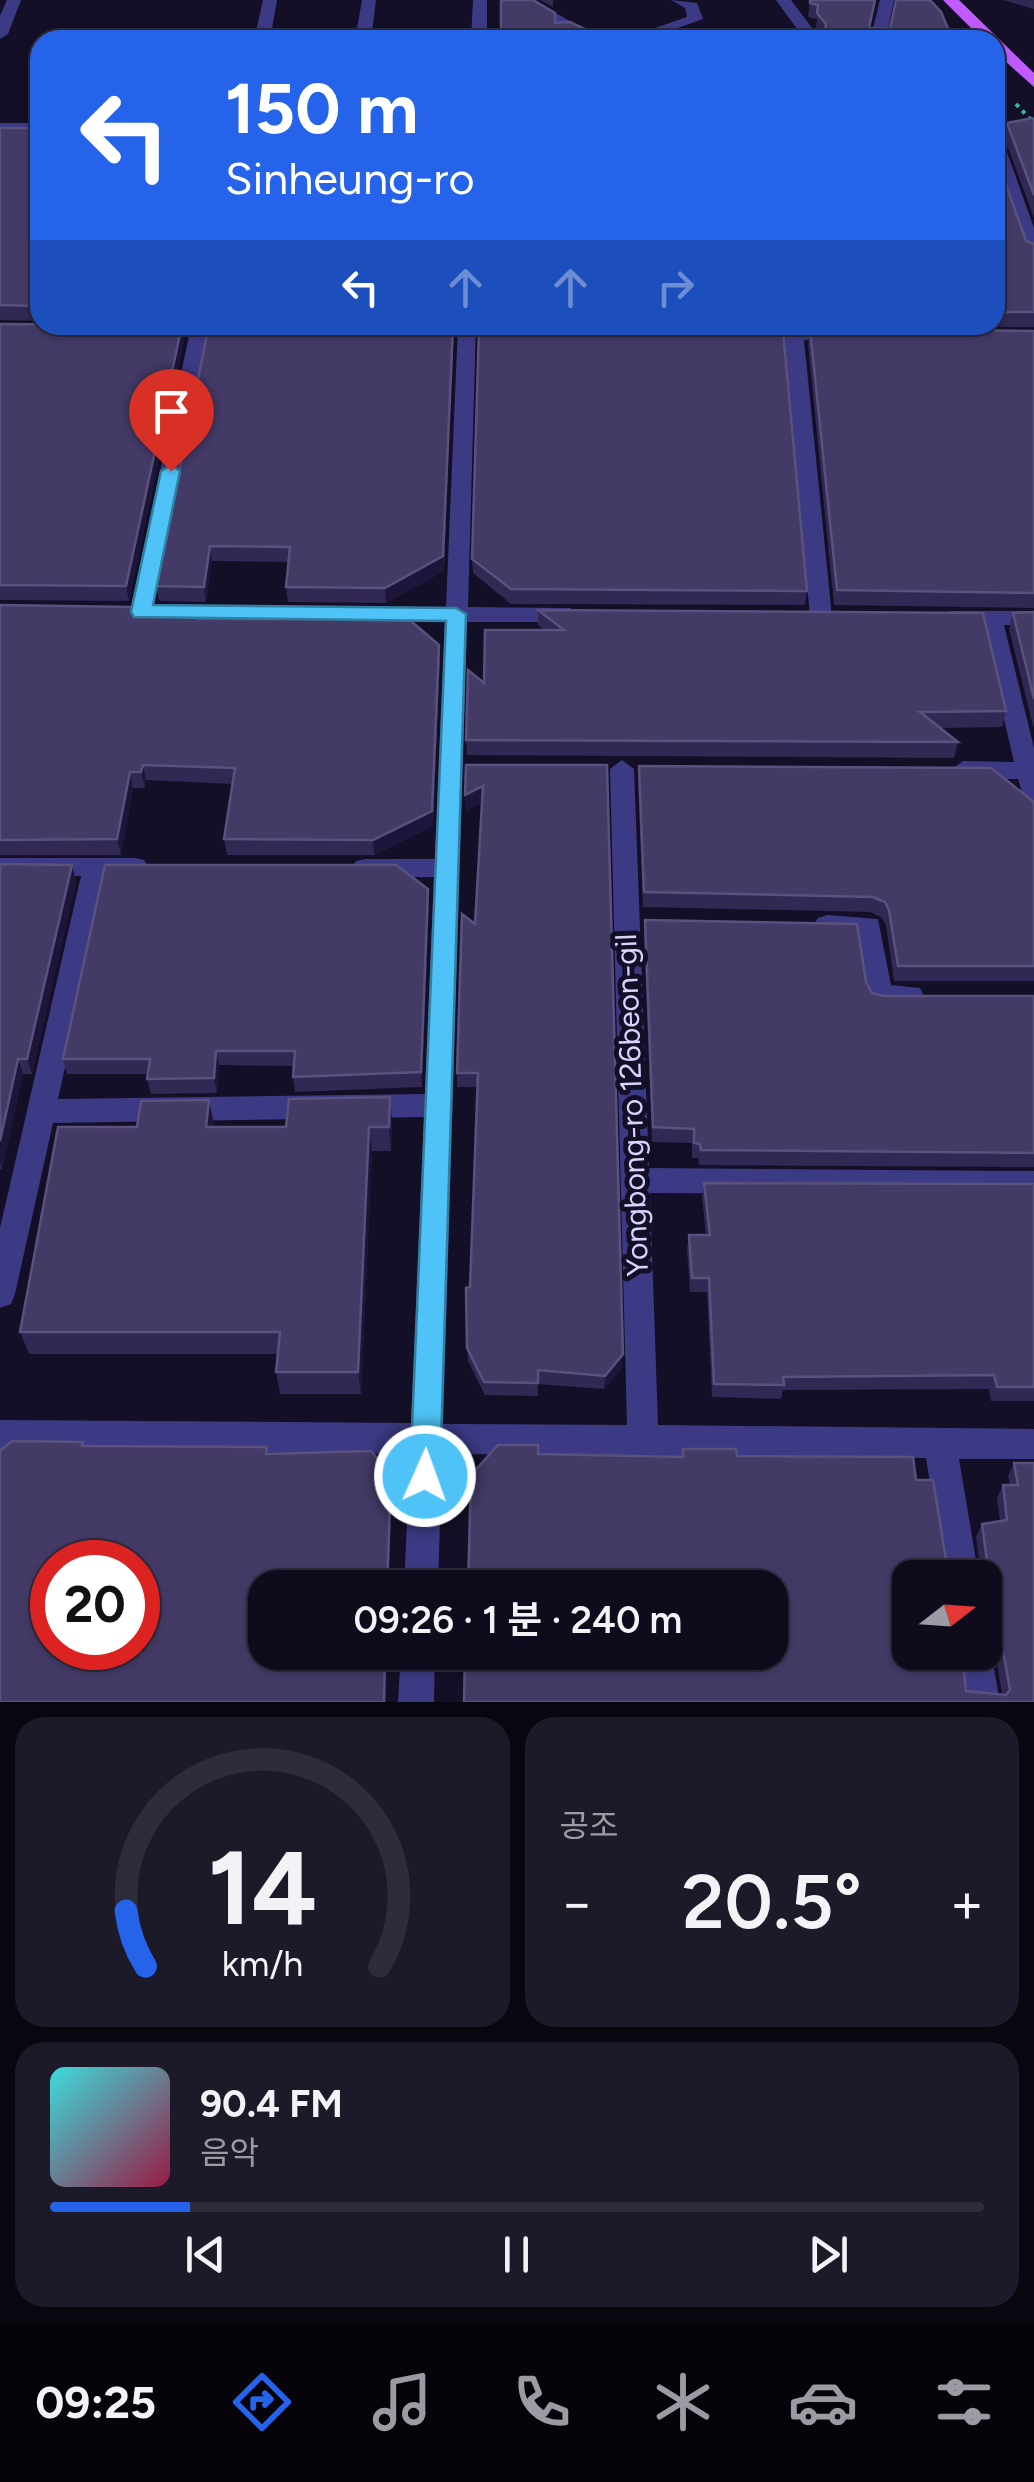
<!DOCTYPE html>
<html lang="ko">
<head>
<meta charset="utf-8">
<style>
	body { margin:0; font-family:Figtree,"Noto Sans KR",sans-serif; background:#1c1929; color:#f1f3f6; height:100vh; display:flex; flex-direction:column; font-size:38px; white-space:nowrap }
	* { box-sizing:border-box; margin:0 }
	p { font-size:32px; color:#9b9ba3 }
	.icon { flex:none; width:55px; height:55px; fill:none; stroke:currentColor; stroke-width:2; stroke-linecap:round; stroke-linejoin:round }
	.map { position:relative; height:1702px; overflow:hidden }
	.details { display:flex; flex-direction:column; gap:15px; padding:15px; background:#08060f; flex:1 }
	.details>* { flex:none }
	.top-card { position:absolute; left:30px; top:30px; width:975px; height:305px; border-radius:30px; box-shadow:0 2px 8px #0004,0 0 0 2px #2e2b3b; background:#2563eb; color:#fff; overflow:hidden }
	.needle { width:65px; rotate:73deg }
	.controls { position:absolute; left:892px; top:1560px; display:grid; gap:20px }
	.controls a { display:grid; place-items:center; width:110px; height:110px; border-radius:20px; background:#0e0b1c; box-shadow:0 2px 8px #0004,0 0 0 2px #2e2b3b; font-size:50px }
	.speed { position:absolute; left:30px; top:1540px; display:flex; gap:20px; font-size:50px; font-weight:700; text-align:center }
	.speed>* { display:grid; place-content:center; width:130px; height:130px; border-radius:50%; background:#0e0b1c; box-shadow:0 2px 8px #0004,0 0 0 2px #2e2b3b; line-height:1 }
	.speed .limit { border:15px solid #d22; background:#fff; color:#111 }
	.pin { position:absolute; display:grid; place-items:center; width:85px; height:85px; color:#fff; margin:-102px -42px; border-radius:50% 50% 50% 0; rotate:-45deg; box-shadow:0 0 10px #0007 }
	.pin .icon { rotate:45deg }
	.me { position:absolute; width:110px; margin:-55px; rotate:2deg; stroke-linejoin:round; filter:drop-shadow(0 0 8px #0008) }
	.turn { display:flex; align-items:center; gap:35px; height:210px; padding:0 30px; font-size:45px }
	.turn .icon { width:130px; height:130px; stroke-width:2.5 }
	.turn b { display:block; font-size:70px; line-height:85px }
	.lanes { display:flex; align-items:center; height:95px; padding:0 30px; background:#0003; justify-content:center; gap:50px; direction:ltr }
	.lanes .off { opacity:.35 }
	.big { font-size:75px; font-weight:600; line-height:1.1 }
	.details .tile { flex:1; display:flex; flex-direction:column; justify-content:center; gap:15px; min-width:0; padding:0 35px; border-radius:30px; background:#1c1929 }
	.details .dial { align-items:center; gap:0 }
	.dial svg { height:260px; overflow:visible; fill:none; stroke:#2e2b3b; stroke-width:7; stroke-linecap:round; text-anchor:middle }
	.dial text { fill:#f1f3f6; stroke:none }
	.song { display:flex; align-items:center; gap:30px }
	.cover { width:120px; height:120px; border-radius:15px; background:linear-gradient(135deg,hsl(180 70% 55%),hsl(340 70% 35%)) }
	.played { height:10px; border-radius:5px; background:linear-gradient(90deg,#2563eb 15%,#2e2b3b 15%) }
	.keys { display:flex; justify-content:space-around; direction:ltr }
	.heat { display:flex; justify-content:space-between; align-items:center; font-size:55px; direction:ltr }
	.details .tiles { flex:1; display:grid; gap:15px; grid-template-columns:1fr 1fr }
	.tile:last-child { grid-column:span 2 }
	.trip { position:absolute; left:248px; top:1570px; width:540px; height:100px; border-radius:30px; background:#0e0b1c; box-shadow:0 2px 8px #0004,0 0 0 2px #2e2b3b; font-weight:600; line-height:100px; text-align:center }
	.menu { display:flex; height:160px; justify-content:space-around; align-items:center; background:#06040b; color:#9b9ba3 }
	.menu .icon { width:70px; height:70px }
	.menu .current { color:#2563eb }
	.menu b { font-size:45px; color:#f1f3f6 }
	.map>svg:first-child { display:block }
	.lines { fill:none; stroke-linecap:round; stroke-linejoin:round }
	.path { stroke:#2fb8b0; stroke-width:4; stroke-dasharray:4 5; stroke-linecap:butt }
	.minor { fill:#3d3a85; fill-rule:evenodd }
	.major { fill:#c25bff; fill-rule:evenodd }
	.wall { fill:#312854; fill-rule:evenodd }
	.shaded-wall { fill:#1d163a }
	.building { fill:#433a66; stroke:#5a527e; stroke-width:2.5; fill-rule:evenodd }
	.route { fill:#4fc3f7; stroke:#337fa1; stroke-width:2.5 }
	.labels { text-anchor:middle; stroke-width:10; stroke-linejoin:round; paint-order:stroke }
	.street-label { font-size:30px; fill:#d9d4ff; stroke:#130f26 }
</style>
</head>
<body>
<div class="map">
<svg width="1034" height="1702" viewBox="0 0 1034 1702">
	<rect width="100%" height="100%" fill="#130f26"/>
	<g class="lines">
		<!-- path -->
		<polyline class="path" points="1016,104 1034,123"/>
		<!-- minor -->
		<g class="minor">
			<polygon points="7,0 21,0 8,34 0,39 0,16"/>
			<polygon points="263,0 277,0 270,40 254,40"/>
			<polygon points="362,0 376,0 371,40 355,40"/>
			<polygon points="473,0 487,0 487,40 471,40"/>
			<polygon points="515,0 533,0 603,40 584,40"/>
			<polygon points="671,0 697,3 703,19 644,40 620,40 687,17 685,8"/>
			<polygon points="776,0 791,0 821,40 805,40"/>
			<polygon points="880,0 894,0 886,40 870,40"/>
			<rect x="0" y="123" width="40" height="10"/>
			<polygon points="995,136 1003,141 1034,228 1034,258 1025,253 995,165"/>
			<polygon points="147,325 240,325 249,331 240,337 208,336 152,612 141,619 130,612 189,336 143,334 141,330"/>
			<polygon points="458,325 476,325 468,607 570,608 581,615 570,622 467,622 443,1424 627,1425 610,769 622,760 634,769 649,1168 1034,1171 1034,1195 650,1193 658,1425 1034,1429 1034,1459 959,1459 979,1578 945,1578 926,1458 442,1454 438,1588 404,1588 410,1454 0,1450 0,1420 411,1423 424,1117 53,1123 15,1294 11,1304 0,1308 0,1228 81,876 0,876 0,858 135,858 144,860 148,867 144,874 107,876 58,1099 425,1094 434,877 365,877 356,875 352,868 356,861 365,859 435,859 445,622 370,621 359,614 370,607 446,607"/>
			<polygon points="750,328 840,329 849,335 840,341 804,340 832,617 821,624 810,617 785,340 743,338 743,330"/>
			<polygon points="170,605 315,606 326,613 315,620 162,617 159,612"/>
			<polygon points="950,611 1034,611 1034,625 1004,625 1034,748 1034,806 1025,803 1018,779 963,779 951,770 963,761 1014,762 982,625 942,623 939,618"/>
			<polygon points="827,915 878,919 891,985 920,988 924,996 920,1004 911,1007 870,1004 857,936 818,932 814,925 818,918"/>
			<polygon points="985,1639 991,1652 1000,1702 964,1702 957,1652 985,1652"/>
			<polygon points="401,1652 435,1652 434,1702 398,1702"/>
		</g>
		<!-- major -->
		<polygon class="major" points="943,0 959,0 1034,73 1034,87 995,52 995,40 983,40"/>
	</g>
	<!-- wall -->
	<g class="wall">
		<polygon points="540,0 553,0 553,7"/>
		<polygon points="810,0 870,28 953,40 819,40 820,32 816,27 817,19 808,17"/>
		<polygon points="1003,0 1034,0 1034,9"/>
		<polygon points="1034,120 1034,218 1004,137 1007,123"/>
		<polygon points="0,128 40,128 40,321 0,320"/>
		<polygon points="995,154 1026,241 1034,244 1034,327 688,325 995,325"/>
		<polygon points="0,324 184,340 129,601 0,600"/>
		<polygon points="453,327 444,571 386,603 288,602 286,587 289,562 212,561 206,602 159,601 156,586"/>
		<polygon points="810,329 1034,331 1034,608 834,605 808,344"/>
		<polygon points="472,559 807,591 805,605 511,604 473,573"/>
		<polygon points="0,605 200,608 202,619 440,660 433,826 374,855 227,855 224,839 233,784 146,780 145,788 133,788 121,855 0,855"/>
		<polygon points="538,610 1006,711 1002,727 939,728 958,742 954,758 467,755 466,740 484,683 544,630 538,625"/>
		<polygon points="1034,612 1034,726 1033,726 1009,629 1013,613"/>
		<polygon points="607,765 623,1354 622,1368 604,1389 538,1384 538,1396 485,1395 468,1361 466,1288 470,1287 477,1087 457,1087 457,1073 475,924 482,802 466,810 465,795"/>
		<polygon points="639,766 1034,802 1034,981 894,981 886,925 881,917 870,912 643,907 638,782"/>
		<polygon points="0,864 76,881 32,1074 23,1074 2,1169 0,1169"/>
		<polygon points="429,904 422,1087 295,1092 293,1077 294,1066 219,1065 217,1093 151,1094 147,1079 148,1074 67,1074 63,1059"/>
		<polygon points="645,920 866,982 872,993 883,996 1034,996 1034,1167 699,1165 698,1158 692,1158 692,1143 652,1142 644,935"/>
		<polygon points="209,1100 214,1127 286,1127 392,1121 391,1151 372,1151 361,1394 280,1394 276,1372 278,1354 29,1354 20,1332 137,1127"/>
		<polygon points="704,1183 1034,1184 1034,1401 991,1401 989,1389 783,1390 781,1399 712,1397 707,1292 690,1292 687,1249 689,1235 706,1235 702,1197"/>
		<path d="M683,1449L916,1480L947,1566L950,1569L980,1568L976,1537L982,1524L1000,1521L997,1498L1003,1485H1010L1008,1476L1014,1463H1034V1702H464L682,1457ZM910,1578H985V1641L988,1637L995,1651L1002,1694L966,1691Z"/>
	</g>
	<!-- shaded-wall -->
	<g class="shaded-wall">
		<polygon points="182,325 184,340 129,601 126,586"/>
		<polygon points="453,327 444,571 386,603 385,588"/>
		<polygon points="210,546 212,561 206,602 204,587"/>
		<polygon points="439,645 433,826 374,855 373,840"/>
		<polygon points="143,765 146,780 145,788 141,772"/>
		<polygon points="130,772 133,788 121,855 117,839"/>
		<polygon points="483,786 483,802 466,810 465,795"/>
		<polygon points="72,865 76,881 32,1074 27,1059"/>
		<polygon points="428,889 429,904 422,1087 421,1072"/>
		<polygon points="216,1051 219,1065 217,1093 214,1078"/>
		<polygon points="18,1059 23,1074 2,1169 0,1163 0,1141"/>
		<polygon points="390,1097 392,1121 391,1151 389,1127"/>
		<polygon points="209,1100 214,1124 211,1151 206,1127"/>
		<polygon points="369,1127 372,1151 361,1394 358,1372"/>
		<polygon points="623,1354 622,1368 604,1389 605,1376"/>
		<polygon points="391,1475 392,1488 389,1588 387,1588"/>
		<polygon points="994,1626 988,1637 987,1638 987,1627"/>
		<polygon points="385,1652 387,1652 386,1702 384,1702"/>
	</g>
	<!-- building -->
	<g class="building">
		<polygon points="501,0 533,0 555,13 555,23 570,22 604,38 604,40 501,40"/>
		<polygon points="810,0 875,0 869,28 890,29 896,0 930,0 941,12 953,40 823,40 820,30 825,29 826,24 817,13 818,5 810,3"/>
		<polygon points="1032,118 1034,120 1034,195 1007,123"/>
		<polygon points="0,128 40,128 40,306 0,305"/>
		<polygon points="995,154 1026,241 1034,244 1034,312 995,312"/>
		<polygon points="0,324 182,325 126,586 0,585"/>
		<polygon points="209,325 453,327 443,556 385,588 286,587 290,547 210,546 204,587 156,586"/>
		<polygon points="479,328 783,330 807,591 511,589 472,559"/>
		<polygon points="810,329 1034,331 1034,593 837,590"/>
		<polygon points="0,605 200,608 198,619 283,619 284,608 397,609 439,645 432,811 373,840 224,839 235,768 143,765 141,772 130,772 117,839 0,840"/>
		<polygon points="538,610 983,613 1006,711 920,712 958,742 466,740 468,670 484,683 485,630 564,630"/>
		<polygon points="1034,612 1034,699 1013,613"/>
		<polygon points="466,765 607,765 623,1354 605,1376 538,1370 538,1383 484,1382 467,1348 466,1288 470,1287 478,1073 457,1073 462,914 475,924 483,786 465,795"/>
		<polygon points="639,766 991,768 1034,802 1034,966 898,966 889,910 885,902 873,897 644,892"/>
		<polygon points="0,864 72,865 27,1059 18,1059 0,1141"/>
		<polygon points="105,865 396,865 428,889 421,1072 293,1077 295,1051 216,1051 214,1078 147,1079 150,1059 63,1059"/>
		<polygon points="645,920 857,924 866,982 872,993 883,996 1034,996 1034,1153 701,1150 700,1144 694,1143 694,1129 653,1127"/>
		<polygon points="390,1097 389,1127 369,1127 358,1372 276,1372 280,1332 20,1332 58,1127 137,1127 141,1101 209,1100 206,1127 286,1127 289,1099"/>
		<polygon points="704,1183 1034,1184 1034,1387 997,1387 994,1375 783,1377 784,1385 714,1384 709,1278 692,1278 689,1235 710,1235"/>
		<path d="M12,1441L83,1442L82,1446L267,1447L266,1454L371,1451L391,1475L387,1588H265V1652H385L384,1702H0V1451ZM52,1562H138V1648H52Z"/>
		<path d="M498,1445H538V1454L683,1457V1449H736L737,1456L913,1457L916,1480H933L947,1566L950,1569L988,1568L982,1524L1007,1520L1003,1485H1018L1014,1463H1034V1702H464L465,1652H770V1588H468L471,1475ZM910,1578H985V1637H987V1627L994,1626L1001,1640L1010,1690L1006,1695L966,1691L962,1652H910Z"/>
	</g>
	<!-- route -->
	<polygon class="route" points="171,465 180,471 153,605 456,608 466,614 440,1476 435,1486 425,1490 415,1486 410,1476 446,621 134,617 131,612 161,471"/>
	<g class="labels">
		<!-- street labels -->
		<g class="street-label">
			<text transform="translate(632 1105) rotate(-92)" y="10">Yongbong-ro 126beon-gil</text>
		</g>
	</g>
</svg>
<div class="controls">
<a><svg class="needle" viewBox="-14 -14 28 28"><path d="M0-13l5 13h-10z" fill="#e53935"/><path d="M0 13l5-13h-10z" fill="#9b9ba3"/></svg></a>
</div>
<div class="speed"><div class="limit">20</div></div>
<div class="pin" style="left:171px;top:471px;background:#d93025"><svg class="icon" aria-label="arrive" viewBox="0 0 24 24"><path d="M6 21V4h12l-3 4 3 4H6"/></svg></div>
<svg class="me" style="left:425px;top:1476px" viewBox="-20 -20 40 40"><circle r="17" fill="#4fc3f7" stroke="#fff" stroke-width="3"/><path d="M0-11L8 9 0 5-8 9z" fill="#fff"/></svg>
<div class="trip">09:26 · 1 분 · 240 m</div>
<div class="top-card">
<div class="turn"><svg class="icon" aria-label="left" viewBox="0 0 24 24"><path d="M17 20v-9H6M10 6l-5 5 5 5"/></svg><div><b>150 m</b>Sinheung-ro</div></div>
<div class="lanes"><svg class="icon" aria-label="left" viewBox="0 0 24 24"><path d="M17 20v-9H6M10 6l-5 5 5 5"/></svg><svg class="icon off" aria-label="ahead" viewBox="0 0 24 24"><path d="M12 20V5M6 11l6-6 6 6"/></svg><svg class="icon off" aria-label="ahead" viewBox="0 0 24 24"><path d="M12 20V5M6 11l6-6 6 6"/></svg><svg class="icon off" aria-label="right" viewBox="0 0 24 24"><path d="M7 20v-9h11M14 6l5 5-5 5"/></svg></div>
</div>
</div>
<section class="details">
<div class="tiles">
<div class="tile dial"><svg viewBox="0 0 100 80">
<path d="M14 69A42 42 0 1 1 86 69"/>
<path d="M14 69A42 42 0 0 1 8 52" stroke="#2563eb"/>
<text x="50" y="56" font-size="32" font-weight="700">14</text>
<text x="50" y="72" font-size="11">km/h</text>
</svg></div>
<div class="tile"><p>공조</p>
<div class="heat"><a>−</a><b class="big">20.5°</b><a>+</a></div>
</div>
<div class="tile">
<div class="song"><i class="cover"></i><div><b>90.4 FM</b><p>음악</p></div></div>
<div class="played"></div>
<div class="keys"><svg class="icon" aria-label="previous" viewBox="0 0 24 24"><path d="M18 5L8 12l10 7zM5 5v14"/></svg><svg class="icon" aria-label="pause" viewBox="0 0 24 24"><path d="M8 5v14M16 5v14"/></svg><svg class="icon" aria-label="next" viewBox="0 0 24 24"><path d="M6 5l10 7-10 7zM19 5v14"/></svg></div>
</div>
</div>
</section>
<nav class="menu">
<b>09:25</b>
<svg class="icon current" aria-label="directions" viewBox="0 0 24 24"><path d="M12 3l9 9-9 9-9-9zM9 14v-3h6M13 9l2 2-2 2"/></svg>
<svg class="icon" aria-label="music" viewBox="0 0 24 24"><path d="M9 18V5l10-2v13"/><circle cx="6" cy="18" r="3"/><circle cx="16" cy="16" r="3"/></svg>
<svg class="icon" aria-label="phone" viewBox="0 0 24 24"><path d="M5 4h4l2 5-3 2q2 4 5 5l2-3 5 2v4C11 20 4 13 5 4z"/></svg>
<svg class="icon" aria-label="climate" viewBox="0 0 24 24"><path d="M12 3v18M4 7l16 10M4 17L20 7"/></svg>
<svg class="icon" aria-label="car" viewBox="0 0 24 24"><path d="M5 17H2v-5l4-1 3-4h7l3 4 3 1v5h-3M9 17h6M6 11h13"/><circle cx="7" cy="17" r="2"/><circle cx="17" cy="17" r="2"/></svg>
<svg class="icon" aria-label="filters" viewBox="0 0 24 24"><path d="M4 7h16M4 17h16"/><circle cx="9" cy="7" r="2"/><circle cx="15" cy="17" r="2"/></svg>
</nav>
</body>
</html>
